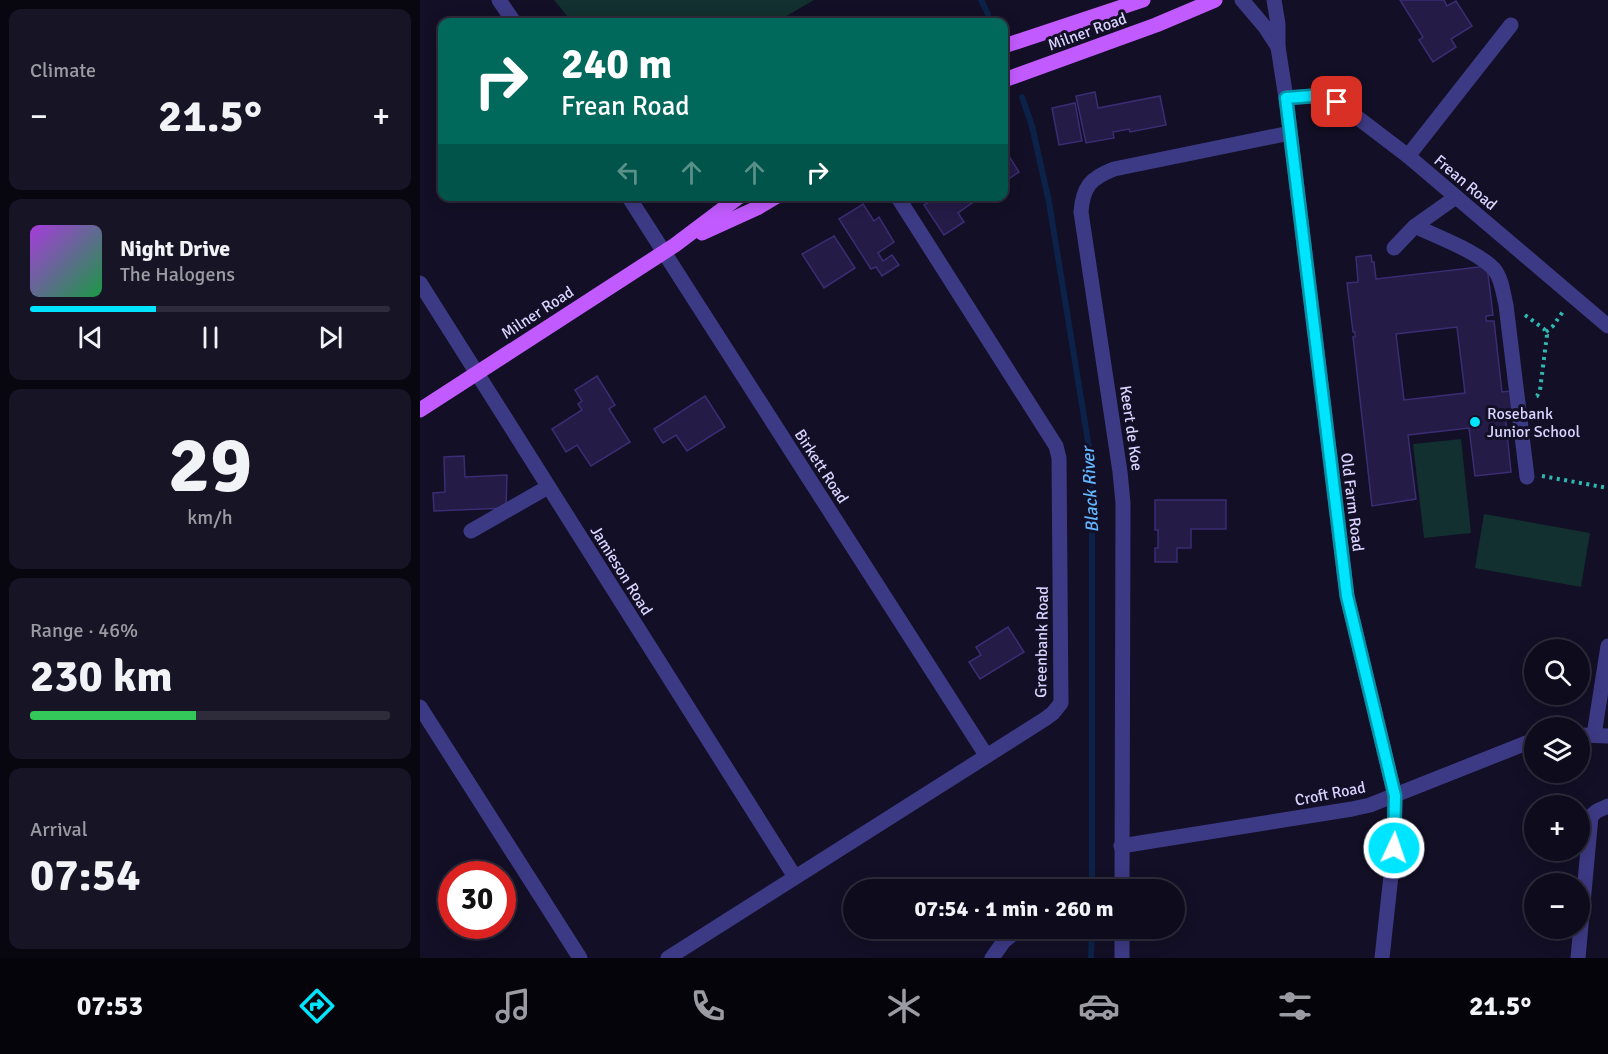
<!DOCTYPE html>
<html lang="en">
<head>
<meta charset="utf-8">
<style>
	body { margin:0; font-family:Signika,sans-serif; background:#171425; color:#f1f3f6; height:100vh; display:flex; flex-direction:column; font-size:22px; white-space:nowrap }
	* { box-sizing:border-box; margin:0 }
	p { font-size:20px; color:#9b9ba3 }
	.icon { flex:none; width:33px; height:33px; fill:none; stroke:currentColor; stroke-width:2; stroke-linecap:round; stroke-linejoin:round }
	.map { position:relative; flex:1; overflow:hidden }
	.details { display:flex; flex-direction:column; gap:9px; padding:9px; background:#08060f; width:420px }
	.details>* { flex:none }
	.guide { position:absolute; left:18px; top:18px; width:570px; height:183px; border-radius:12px; box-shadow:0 3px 15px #0003,0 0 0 2px #2e2b3b; background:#00695c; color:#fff; overflow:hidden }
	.fabs { position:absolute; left:1104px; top:639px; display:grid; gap:12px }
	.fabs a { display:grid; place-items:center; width:66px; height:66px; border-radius:50%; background:#0e0b1c; box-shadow:0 3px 15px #0003,0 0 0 2px #2e2b3b; font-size:30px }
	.speed { position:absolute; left:18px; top:861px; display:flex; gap:12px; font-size:30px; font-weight:700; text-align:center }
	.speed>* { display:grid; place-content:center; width:78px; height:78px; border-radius:50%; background:#0e0b1c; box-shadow:0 3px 15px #0003,0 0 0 2px #2e2b3b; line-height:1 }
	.speed .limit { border:9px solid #d22; background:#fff; color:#111 }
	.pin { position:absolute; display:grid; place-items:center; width:51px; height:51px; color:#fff; margin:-26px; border-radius:12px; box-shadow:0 3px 9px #0006 }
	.me { position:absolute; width:66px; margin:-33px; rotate:3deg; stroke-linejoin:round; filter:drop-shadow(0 0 4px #0008) }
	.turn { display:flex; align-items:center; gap:21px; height:126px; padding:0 24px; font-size:27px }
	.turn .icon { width:78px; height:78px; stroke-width:2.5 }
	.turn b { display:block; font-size:42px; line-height:51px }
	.lanes { display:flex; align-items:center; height:57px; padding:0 24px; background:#0003; justify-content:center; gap:30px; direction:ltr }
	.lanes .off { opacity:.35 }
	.big { font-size:45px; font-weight:700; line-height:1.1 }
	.details .tile { flex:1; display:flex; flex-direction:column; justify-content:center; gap:9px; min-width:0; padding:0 21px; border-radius:12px; background:#171425 }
	.details .dial { align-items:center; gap:0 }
	.dial b { font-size:78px; line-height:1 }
	.song { display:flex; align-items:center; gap:18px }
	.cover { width:72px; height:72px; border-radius:9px; background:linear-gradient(135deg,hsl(280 70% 55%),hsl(140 70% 35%)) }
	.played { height:6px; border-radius:3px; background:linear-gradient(90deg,#00e5ff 35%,#2e2b3b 35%) }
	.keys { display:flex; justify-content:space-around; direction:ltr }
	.heat { display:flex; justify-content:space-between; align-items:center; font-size:33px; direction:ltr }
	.charge { height:9px; border-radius:4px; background:linear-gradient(90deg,#34c759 46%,#2e2b3b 0) }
	.trip { position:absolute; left:423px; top:879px; width:342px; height:60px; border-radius:30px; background:#0e0b1c; box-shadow:0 3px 15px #0003,0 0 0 2px #2e2b3b; font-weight:700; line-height:60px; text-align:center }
	.tabs { display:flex; height:96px; justify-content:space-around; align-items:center; background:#06040b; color:#9b9ba3 }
	.tabs .icon { width:42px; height:42px }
	.tabs .selected { color:#00e5ff }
	.tabs b { font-size:27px; color:#f1f3f6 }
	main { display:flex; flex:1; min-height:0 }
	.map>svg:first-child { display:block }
	.green { fill:#12302f }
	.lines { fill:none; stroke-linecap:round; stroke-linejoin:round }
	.stream { stroke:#0c2248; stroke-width:6 }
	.building { fill:#241b47; stroke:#3b2d73; stroke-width:1.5; fill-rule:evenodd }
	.path { stroke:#2fb8b0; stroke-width:4; stroke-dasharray:3 4.5; stroke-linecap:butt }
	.minor { stroke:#3d3a85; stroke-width:15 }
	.major { stroke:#c25bff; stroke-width:15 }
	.route-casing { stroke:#0095a6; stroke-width:15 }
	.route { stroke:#00e5ff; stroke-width:10 }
	.poi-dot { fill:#00e5ff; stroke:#130f26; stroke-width:2 }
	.labels { text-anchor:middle; stroke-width:6; stroke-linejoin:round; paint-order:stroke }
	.street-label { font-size:16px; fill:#d9d4ff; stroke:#130f26 }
	.poi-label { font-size:16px; fill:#d9d4ff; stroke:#130f26; text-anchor:start }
	.water-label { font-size:18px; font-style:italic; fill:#62b6ff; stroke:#130f26 }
</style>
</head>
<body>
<main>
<section class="details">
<div class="tile"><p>Climate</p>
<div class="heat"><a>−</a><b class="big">21.5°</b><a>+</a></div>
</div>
<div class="tile">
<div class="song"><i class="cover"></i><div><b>Night Drive</b><p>The Halogens</p></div></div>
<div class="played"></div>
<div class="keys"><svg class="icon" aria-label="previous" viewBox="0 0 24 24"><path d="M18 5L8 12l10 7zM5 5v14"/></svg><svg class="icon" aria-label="pause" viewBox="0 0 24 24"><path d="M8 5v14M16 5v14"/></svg><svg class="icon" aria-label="next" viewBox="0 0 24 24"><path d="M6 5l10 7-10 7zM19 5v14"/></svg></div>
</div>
<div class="tile dial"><b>29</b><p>km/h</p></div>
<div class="tile"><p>Range · 46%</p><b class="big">230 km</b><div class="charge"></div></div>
<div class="tile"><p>Arrival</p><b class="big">07:54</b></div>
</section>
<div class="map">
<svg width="1188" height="958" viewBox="0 0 1188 958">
	<rect width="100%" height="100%" fill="#130f26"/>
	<!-- green -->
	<g class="green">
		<polygon points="134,0 394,0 356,22 152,22"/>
		<polygon points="1041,439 1051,533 1004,538 993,444"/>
		<polygon points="1064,514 1170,533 1161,587 1055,568"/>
	</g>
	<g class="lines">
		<!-- stream -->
		<g class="stream">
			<polyline points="561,0 568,14"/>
			<polyline points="602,97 612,126 629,202 672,466 672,890"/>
			<polyline points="671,958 672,928"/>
		</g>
	</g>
	<!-- building -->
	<g class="building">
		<polygon points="980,0 1024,0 1027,6 1036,1 1052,26 1031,39 1036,47 1013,62 999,40 1003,37"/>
		<polygon points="675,92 678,108 740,96 746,125 710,132 709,129 693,132 694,138 666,143 656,96"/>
		<polygon points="655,103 662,141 639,145 632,108"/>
		<polygon points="587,153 599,172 584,182 584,156"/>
		<polygon points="518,196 562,196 538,213 544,222 524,235 504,205"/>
		<polygon points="443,204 454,221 459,217 474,242 458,253 463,261 472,255 479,265 462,276 456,267 451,269 419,219"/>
		<polygon points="414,236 435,268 404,288 382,254"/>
		<path d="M951,255L952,262H954L956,279L1067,266L1073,315L1066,316V321H1074L1082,392L1091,391L1093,412L1085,413L1091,472L1055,476L1049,428L988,435L996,499L952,506L933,337H935V332H933L927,283L938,282L936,257ZM1037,327L1045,393L984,400L976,334Z"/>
		<polygon points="177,376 195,405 189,409 210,442 171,466 157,445 146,452 132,429 162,410 158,404 162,401 155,390"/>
		<polygon points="285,396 305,427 267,451 256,435 243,443 234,429"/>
		<polygon points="44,456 45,477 87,475 86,508 14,511 13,493 25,492 24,457"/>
		<polygon points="735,500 806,500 806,529 771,529 771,548 757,548 757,562 735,562 735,548 738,548 738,530 735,530"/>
		<polygon points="588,627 604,652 560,679 549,662 561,655 556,647"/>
	</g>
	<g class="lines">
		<!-- path -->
		<g class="path">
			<polyline points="1105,315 1124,329 1127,335 1120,390 1117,396 1113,397"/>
			<polyline points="1126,332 1133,326 1144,310"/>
			<polyline points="1122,476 1188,488"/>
		</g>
		<!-- minor -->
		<g class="minor">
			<polyline points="79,0 94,22"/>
			<polyline points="822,0 845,27 858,47"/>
			<polyline points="854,0 858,24 858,47 866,98 927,596 975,796 974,848 962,958"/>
			<polyline points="866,98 892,96 917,102 988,156 1188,326"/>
			<polyline points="988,156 1091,25"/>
			<polyline points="208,196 566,755"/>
			<path d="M995,226C1017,237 1057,251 1074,269C1082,279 1083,293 1086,305L1107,477"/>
			<polyline points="974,248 995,226 1036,197"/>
			<polyline points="0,283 375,877"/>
			<polyline points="51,531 128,487"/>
			<polyline points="0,707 160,958"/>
			<polyline points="1160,735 1188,736"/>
			<polyline points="1174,735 1188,646"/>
			<polyline points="701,846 932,809 950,805 1114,740"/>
			<path d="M702,890L703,503L700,472L661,212C663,186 671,178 694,169L870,133"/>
			<polyline points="702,928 702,958"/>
			<polyline points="248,958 625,719 633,713 641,703 639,458 636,446 477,196"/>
			<polyline points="572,958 584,941 598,930"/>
			<polyline points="1158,958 1171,816 1177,811 1188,806"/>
		</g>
		<!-- major -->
		<g class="major">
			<polyline points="584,46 723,0"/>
			<polyline points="584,80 736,25 795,0"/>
			<polyline points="282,233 337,208 357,196"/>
			<polyline points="0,410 255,245 320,196"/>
		</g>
	</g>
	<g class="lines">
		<defs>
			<polyline id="route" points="917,102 892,96 866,98 927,596 975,796 974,848"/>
		</defs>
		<!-- route casing -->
		<use href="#route" class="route-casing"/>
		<!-- route -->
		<use href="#route" class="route"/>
	</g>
	<!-- markers -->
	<circle class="poi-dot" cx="1055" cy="422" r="6"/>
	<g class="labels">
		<!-- street labels -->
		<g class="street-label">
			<text transform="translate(667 31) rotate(-20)" y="6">Milner Road</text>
			<text transform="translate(1046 182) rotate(40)" y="6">Frean Road</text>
			<text transform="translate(117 312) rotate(-33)" y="6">Milner Road</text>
			<text transform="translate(712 428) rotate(82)" y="6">Keert de Koe</text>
			<text transform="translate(402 466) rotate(57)" y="6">Birkett Road</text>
			<text transform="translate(933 502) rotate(83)" y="6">Old Farm Road</text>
			<text transform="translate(202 570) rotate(58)" y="6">Jamieson Road</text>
			<text transform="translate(621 642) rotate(-89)" y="6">Greenbank Road</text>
			<text transform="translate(910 793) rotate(-11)" y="6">Croft Road</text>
		</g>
		<!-- poi labels -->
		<g class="poi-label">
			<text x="1067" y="419">Rosebank<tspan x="1067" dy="18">Junior School</tspan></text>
		</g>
		<!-- water labels -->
		<g class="water-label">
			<text transform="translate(670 490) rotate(-93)" y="6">Black River</text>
		</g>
	</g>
</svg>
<div class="fabs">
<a><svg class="icon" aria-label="search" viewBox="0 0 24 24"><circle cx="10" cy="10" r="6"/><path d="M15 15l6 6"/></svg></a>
<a><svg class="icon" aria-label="layers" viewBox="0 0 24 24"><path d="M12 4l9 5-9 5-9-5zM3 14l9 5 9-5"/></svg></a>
<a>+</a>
<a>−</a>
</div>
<div class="speed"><div class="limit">30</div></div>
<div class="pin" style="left:917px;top:102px;background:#d93025"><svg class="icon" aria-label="arrive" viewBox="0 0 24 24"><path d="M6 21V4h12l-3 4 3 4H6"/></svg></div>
<svg class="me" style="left:974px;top:848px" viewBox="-20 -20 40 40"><circle r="17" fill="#00e5ff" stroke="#fff" stroke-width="3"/><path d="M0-11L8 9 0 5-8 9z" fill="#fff"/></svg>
<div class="trip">07:54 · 1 min · 260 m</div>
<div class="guide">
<div class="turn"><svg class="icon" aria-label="right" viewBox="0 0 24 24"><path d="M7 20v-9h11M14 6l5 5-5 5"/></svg><div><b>240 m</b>Frean Road</div></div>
<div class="lanes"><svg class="icon off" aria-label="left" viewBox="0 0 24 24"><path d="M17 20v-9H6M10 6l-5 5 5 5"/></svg><svg class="icon off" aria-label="ahead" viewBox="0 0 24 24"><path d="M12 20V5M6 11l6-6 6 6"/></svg><svg class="icon off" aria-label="ahead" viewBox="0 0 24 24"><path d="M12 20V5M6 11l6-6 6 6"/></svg><svg class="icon" aria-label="right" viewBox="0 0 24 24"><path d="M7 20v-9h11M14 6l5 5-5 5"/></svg></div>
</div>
</div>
</main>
<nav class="tabs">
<b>07:53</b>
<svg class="icon selected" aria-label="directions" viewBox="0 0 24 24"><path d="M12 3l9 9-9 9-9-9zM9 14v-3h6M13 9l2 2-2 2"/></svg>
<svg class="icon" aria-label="music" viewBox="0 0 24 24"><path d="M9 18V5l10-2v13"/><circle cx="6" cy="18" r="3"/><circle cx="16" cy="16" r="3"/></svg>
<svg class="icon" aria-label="phone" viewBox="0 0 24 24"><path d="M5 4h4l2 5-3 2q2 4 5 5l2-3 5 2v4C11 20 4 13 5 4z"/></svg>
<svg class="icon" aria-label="climate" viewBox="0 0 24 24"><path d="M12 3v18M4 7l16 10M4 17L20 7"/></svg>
<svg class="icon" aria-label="car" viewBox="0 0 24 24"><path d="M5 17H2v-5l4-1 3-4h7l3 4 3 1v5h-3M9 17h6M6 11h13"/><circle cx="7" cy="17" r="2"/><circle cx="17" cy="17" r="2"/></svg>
<svg class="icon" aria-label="filters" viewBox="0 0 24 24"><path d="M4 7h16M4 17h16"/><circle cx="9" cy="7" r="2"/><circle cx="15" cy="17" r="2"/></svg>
<b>21.5°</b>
</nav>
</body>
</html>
